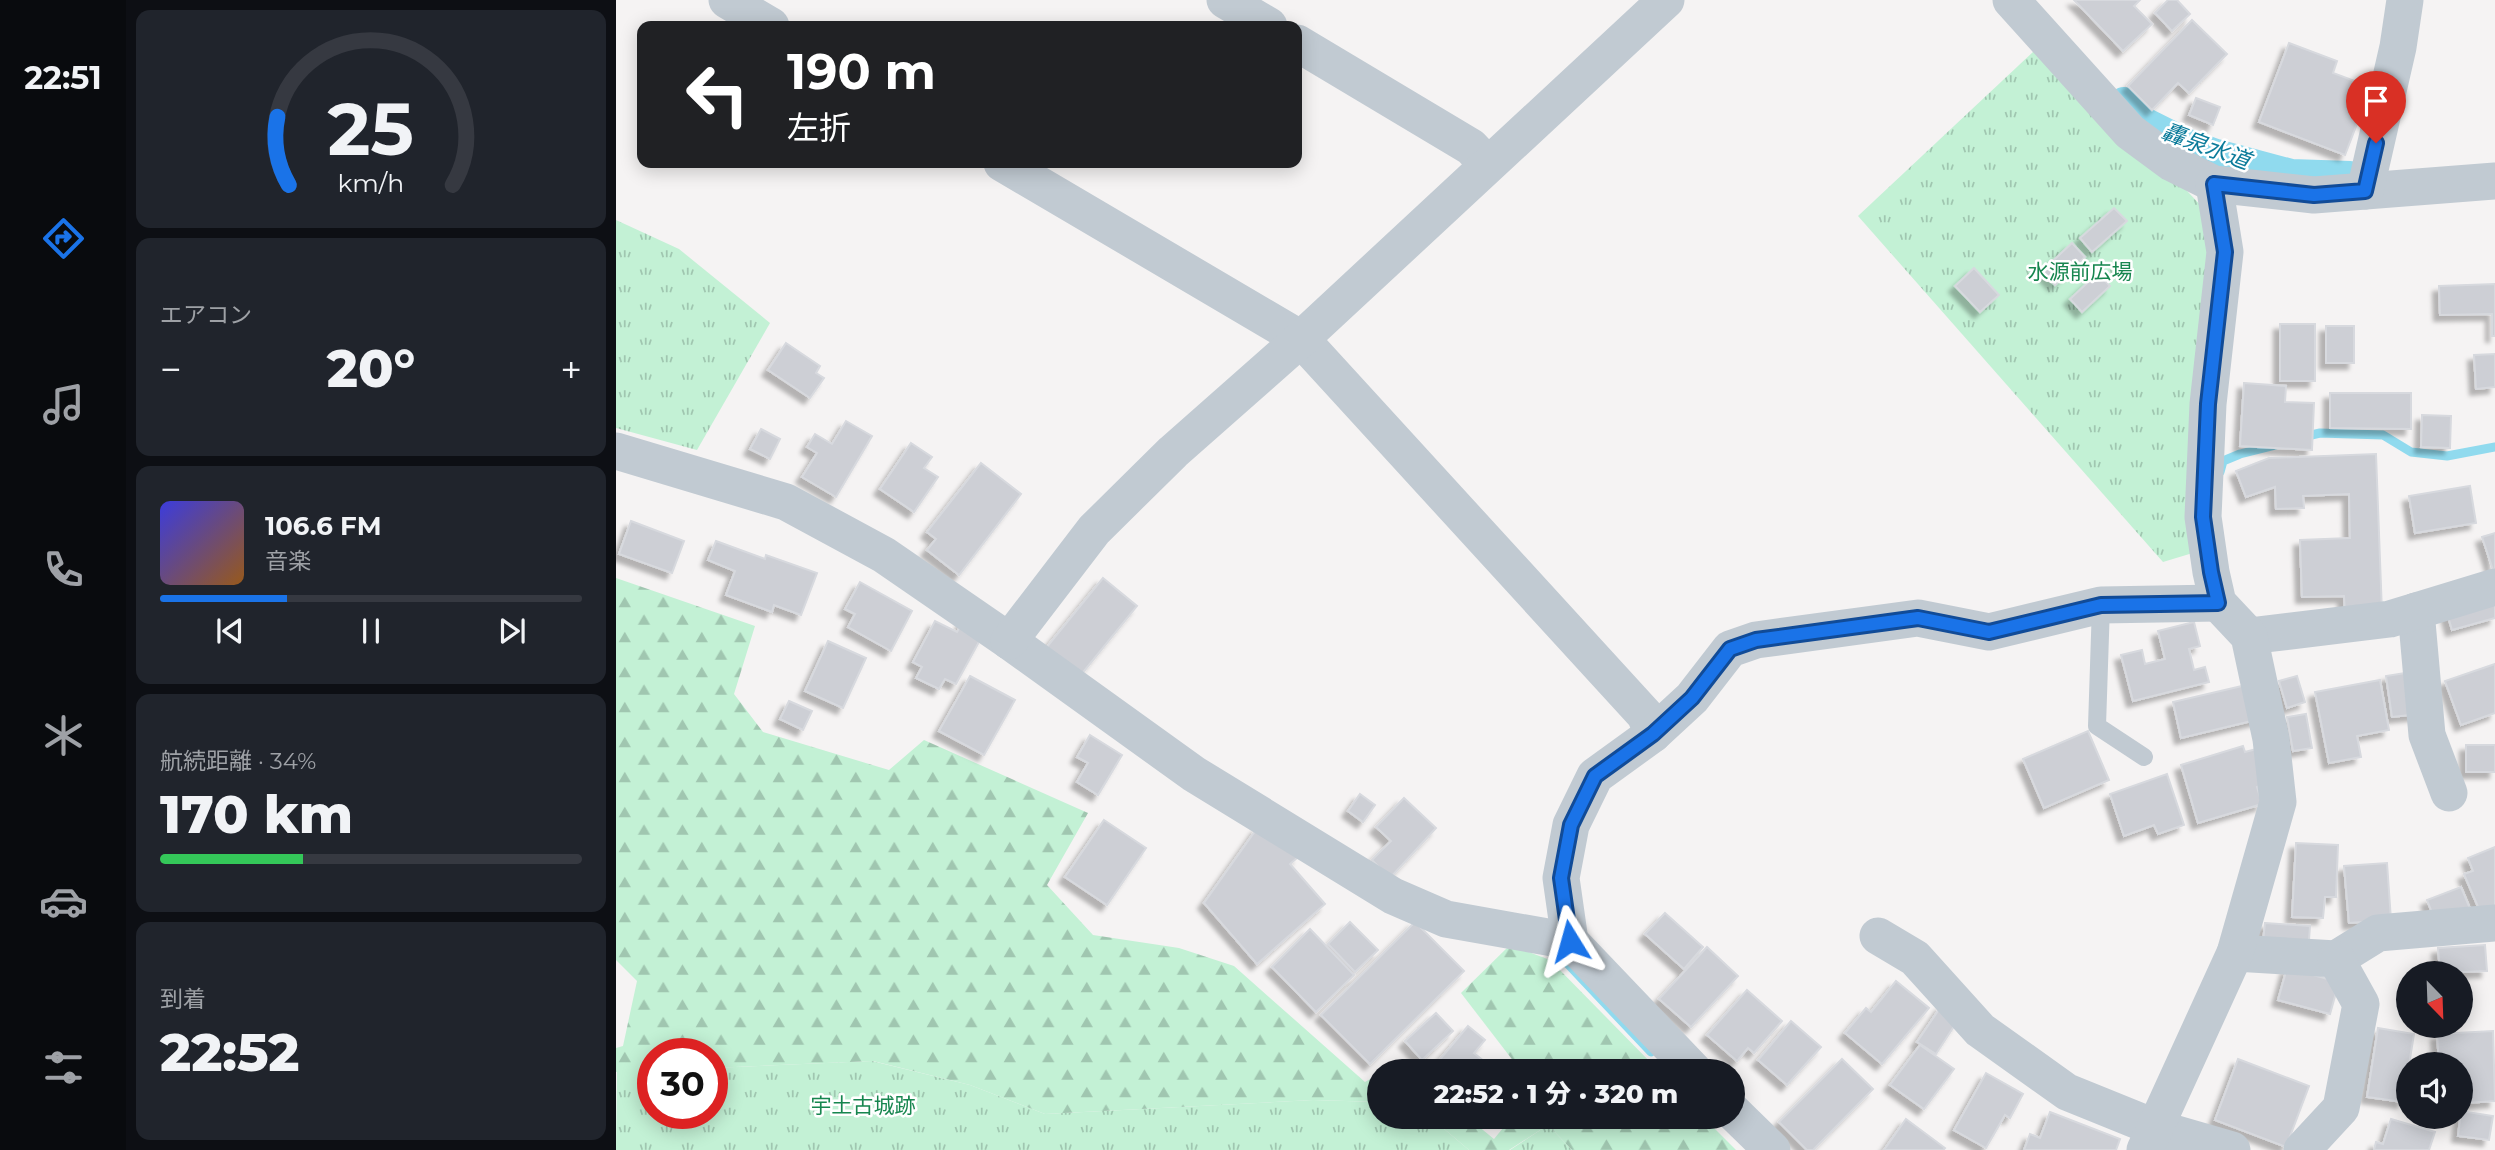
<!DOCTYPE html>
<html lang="ja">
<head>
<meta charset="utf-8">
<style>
	body { margin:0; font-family:Montserrat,"Noto Sans JP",sans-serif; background:#20242c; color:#f1f3f6; height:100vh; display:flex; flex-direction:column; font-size:26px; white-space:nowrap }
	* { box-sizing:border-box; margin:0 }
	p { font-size:23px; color:#9ea1a6 }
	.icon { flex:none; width:38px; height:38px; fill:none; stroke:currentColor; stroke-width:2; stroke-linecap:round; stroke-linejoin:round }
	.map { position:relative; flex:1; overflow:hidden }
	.panel { display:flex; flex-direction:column; gap:10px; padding:10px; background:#0d0f14; width:490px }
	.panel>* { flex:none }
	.banner { position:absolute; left:21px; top:21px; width:665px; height:147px; border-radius:14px; box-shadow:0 4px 18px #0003; background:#202124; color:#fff; overflow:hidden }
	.needle { width:46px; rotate:157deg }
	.controls { position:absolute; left:1780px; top:961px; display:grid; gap:14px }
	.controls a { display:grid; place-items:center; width:77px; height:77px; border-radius:50%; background:#171b24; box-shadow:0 4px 18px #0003; font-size:35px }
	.speed { position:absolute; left:21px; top:1038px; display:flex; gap:14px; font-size:35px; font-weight:700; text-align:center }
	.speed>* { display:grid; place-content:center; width:91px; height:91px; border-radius:50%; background:#171b24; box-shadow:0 4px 18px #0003; line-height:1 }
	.speed .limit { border:10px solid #d22; background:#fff; color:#111 }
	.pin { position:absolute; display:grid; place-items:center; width:60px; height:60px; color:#fff; margin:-72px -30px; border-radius:50% 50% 50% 0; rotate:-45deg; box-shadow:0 0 7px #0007 }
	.pin .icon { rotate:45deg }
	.me { position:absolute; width:77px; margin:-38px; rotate:352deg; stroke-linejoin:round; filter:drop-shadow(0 0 5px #0008) }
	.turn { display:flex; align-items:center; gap:24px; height:147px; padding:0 35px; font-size:32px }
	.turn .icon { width:91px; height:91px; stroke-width:2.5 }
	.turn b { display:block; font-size:49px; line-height:60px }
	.big { font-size:52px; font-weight:800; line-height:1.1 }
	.panel .widget { flex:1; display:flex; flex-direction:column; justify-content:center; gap:10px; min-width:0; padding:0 24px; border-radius:14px; background:#20242c }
	.panel .dial { align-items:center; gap:0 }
	.dial svg { height:182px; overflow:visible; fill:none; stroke:#363941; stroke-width:7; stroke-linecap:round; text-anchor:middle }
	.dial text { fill:#f1f3f6; stroke:none }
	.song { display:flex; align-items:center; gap:21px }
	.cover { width:84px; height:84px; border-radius:10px; background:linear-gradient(135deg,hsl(240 70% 55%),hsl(30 70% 35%)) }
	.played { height:7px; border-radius:4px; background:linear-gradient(90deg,#1a73e8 30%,#363941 30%) }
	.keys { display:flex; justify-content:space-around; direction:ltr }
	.heat { display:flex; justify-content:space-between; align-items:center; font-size:38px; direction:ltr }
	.charge { height:10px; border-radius:5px; background:linear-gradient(90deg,#34c759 34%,#363941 0) }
	.trip { position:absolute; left:751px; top:1059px; width:378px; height:70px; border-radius:35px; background:#171b24; box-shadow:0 4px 18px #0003; font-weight:800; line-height:70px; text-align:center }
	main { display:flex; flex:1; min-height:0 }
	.tab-bar { display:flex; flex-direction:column; width:126px; justify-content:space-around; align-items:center; background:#090b0e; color:#9ea1a6 }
	.tab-bar .icon { width:49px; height:49px }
	.tab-bar .active { color:#1a73e8 }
	.tab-bar b { font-size:32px; color:#f1f3f6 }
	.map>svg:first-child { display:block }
	.grass { fill:url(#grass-tufts) }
	.forest { fill:url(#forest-firs) }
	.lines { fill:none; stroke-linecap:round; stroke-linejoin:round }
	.stream { stroke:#90daee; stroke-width:9 }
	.canal { stroke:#90daee; stroke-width:32 }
	.building { fill:#cdcfd5; stroke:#d7d9de; stroke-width:2; filter:url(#shadow) }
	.service { stroke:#c1cad2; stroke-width:18 }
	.minor { stroke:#c1cad2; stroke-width:37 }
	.route-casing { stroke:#114b97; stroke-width:18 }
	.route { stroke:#1a73e8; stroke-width:12 }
	.labels { text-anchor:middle; stroke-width:5; stroke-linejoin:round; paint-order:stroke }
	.park-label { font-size:21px; fill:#17864f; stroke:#fff }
	.water-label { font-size:23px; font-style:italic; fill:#0c7c9b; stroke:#fff }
</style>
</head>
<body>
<main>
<nav class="tab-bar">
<b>22:51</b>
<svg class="icon active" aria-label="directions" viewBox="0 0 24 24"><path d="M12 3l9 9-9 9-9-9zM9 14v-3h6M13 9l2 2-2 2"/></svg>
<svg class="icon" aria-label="music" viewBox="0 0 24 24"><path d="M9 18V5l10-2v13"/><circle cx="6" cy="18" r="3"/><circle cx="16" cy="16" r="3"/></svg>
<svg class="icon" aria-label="phone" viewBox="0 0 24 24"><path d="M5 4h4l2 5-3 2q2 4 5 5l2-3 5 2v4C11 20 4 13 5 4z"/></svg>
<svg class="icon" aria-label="climate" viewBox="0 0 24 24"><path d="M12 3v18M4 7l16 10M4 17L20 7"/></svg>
<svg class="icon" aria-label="car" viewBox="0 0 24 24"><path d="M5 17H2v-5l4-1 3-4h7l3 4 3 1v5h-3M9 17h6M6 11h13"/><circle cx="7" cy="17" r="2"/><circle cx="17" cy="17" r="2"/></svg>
<svg class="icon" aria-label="filters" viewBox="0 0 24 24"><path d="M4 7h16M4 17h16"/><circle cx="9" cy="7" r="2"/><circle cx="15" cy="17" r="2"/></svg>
</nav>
<section class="panel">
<div class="widget dial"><svg viewBox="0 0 100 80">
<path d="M14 69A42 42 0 1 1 86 69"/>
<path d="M14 69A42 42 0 0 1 9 39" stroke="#1a73e8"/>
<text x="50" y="56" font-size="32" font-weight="700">25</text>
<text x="50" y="72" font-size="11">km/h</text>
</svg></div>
<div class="widget"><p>エアコン</p>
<div class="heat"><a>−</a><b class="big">20°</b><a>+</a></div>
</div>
<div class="widget">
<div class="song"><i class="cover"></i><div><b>106.6 FM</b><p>音楽</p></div></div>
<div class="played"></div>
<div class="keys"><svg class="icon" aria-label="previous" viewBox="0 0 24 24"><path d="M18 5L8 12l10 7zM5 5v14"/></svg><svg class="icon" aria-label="pause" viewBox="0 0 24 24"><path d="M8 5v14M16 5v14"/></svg><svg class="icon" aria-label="next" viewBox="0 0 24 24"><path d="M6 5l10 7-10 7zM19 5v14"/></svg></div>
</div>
<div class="widget"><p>航続距離 · 34%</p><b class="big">170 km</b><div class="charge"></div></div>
<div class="widget"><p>到着</p><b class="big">22:52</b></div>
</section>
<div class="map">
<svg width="1879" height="1150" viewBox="0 0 1879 1150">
	<defs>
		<pattern id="grass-tufts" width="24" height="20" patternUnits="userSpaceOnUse" patternTransform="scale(1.75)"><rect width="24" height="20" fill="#c3f1d5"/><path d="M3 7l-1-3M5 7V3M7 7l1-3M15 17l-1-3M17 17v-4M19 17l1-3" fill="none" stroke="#a0c6b0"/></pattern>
		<pattern id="forest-firs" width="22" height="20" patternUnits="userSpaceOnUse" patternTransform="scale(1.75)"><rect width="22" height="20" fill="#c3f1d5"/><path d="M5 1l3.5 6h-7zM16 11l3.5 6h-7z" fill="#a0c6b0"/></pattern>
		<filter id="shadow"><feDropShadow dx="-6" dy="6" stdDeviation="2" flood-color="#0004"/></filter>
	</defs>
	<rect width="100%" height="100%" fill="#f5f3f3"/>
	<!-- grass -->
	<g class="grass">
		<polygon points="1418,51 1555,174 1591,212 1597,245 1580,552 1547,562 1242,216"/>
		<polygon points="0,220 63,249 154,323 81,450 0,428"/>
		<polygon points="256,1061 354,1085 429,1114 697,1100 763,1102 763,1116 814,1117 853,1150 0,1150 1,1071 37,1070 37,1113 96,1113 96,1068"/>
		<polygon points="932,1125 956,1150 894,1150"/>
	</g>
	<!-- forest -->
	<g class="forest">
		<polygon points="0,578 139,626 118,694 147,732 273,770 308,740 472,813 431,885 477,935 563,948 618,966 749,1082 763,1074 763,1102 697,1100 429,1114 354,1085 257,1061 96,1068 96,1054 37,1054 37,1070 0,1072 0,1048 7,1046 21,981 0,960"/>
		<polygon points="894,945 934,960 1043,1071 905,1071 845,993"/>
		<polygon points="814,1117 851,1117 878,1139 896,1117 1087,1117 1120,1150 956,1150 932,1125 893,1150 853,1150"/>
	</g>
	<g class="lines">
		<!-- stream -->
		<g class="stream">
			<polyline points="1687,437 1704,433 1767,435 1795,452 1831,456 1879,447"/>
			<polyline points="1604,472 1607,461 1624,454 1660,445"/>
			<polyline points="951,963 1035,1052"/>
		</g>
		<!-- canal -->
		<polyline class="canal" points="1508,103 1524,121 1572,145 1600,155 1675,175 1734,177"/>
	</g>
	<!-- building -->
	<g class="building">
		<polygon points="1458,0 1524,0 1518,6 1536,24 1507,51"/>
		<polygon points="1552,0 1561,0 1574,14 1556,31 1539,13"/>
		<polygon points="1576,20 1611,54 1573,93 1562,83 1536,110 1512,86"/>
		<polygon points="1673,43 1721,61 1717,73 1755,87 1729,155 1643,122"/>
		<polygon points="1580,98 1604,107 1597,125 1573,115"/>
		<polygon points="1498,208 1511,221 1476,252 1464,238"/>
		<polygon points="1456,243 1469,257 1439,285 1426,271"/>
		<polygon points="1358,268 1383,295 1364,312 1339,286"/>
		<polygon points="1482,273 1494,286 1466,312 1454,299"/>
		<polygon points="1879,284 1879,336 1876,336 1876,314 1824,315 1823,286"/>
		<rect x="1664" y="324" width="35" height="57"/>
		<rect x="1710" y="326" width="28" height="37"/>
		<polygon points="170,343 204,366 200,373 208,378 194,398 152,370"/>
		<polygon points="1879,354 1879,387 1860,389 1858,355"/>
		<polygon points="1628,383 1670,386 1669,402 1698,403 1696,450 1624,446"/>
		<polygon points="1714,393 1795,393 1795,429 1714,428"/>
		<polygon points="1806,415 1835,416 1834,448 1805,447"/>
		<polygon points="230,421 256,436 220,497 186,477 201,453 191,447 199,434 216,444"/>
		<polygon points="145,429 164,439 154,459 134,449"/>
		<polygon points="295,443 316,457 308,468 322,477 298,512 264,489"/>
		<polygon points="1760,454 1766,613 1729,614 1728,596 1686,597 1684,540 1734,538 1733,494 1687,496 1688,508 1660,509 1659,487 1630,497 1620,471 1653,458"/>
		<polygon points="365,463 405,494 343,575 311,550 320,539 311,532"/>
		<polygon points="1854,486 1860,523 1799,533 1793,496"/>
		<polygon points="15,521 68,541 56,573 3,554"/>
		<polygon points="1879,533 1879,569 1877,570 1866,537"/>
		<polygon points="100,541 149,559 150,555 201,573 185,615 158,605 156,612 110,595 119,571 92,560"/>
		<polygon points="487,578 521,606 464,676 430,648"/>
		<polygon points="244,582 296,611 275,651 232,627 239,614 229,609"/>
		<polygon points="1879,595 1879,618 1836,630 1830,610"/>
		<polygon points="349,618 370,629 340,684 329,679 323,689 300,678 306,667 297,662 319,621 341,632"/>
		<polygon points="1578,622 1584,646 1573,649 1578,670 1589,667 1593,682 1517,701 1505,655 1526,650 1529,664 1549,659 1542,631"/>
		<polygon points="212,641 250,658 227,708 189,691"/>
		<polygon points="1879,664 1879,713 1845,725 1829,681"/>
		<polygon points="1796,672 1803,714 1776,717 1770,676"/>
		<polygon points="354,676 399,700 368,755 323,731"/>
		<polygon points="1681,676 1689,702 1671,708 1663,681"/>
		<polygon points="1764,680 1773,730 1741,736 1745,757 1713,763 1699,692"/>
		<polygon points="1639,683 1648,718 1565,738 1557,702"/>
		<polygon points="173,701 196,711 187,730 164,719"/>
		<polygon points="1690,714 1696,748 1677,751 1671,717"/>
		<polygon points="1472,731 1493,780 1428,808 1407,759"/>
		<polygon points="474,735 506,755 482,795 461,782 472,763 461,757"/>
		<rect x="1850" y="745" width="29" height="27"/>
		<polygon points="1627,746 1629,752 1648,747 1658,782 1641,787 1646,804 1582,823 1565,765"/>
		<polygon points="1551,774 1568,825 1542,834 1538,825 1508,836 1494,794"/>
		<polygon points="744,794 759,805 747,822 732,811"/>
		<polygon points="788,798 820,828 774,878 756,860 775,841 760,827"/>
		<polygon points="488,820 530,848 491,905 449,877"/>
		<polygon points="642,827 682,857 674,864 709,904 641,964 588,903"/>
		<polygon points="1680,843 1722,845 1720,897 1709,897 1707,918 1676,917"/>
		<polygon points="1879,847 1879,916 1868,921 1848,874 1857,871 1852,858"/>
		<polygon points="1771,863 1775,920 1733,923 1728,866"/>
		<polygon points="1845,887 1855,911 1821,925 1811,900"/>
		<polygon points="1049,913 1087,947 1068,969 1029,934"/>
		<polygon points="734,922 762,950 739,972 712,944"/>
		<polygon points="799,922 848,971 754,1064 705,1015"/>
		<polygon points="1649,923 1694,926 1692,954 1646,951"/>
		<polygon points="694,929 738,975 700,1012 656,967"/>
		<polygon points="1869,945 1871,971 1824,973 1822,948"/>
		<polygon points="1091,947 1122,976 1075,1027 1043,999"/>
		<polygon points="1671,968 1723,982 1714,1014 1662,1000"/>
		<polygon points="1280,981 1313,1008 1266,1064 1229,1033 1250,1008 1255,1012"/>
		<polygon points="1131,990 1166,1021 1138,1053 1132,1048 1121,1061 1091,1035"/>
		<polygon points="1326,1005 1344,1017 1320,1054 1301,1042"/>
		<polygon points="820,1013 837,1031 806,1060 789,1041"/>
		<polygon points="1175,1021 1205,1047 1171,1085 1142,1060"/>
		<polygon points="852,1026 869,1040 858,1053 880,1071 817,1071 815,1070"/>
		<polygon points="1762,1028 1798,1034 1787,1102 1751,1097"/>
		<polygon points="1877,1031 1879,1101 1850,1103 1849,1075 1844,1076 1844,1064 1823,1064 1821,1034"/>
		<polygon points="1304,1045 1338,1069 1308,1109 1274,1085"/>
		<polygon points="1226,1059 1257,1089 1197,1150 1191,1150 1163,1122"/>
		<polygon points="1622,1059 1693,1086 1670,1147 1599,1120"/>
		<polygon points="1370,1073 1407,1094 1394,1118 1389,1115 1370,1148 1338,1130"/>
		<polygon points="1845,1111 1877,1116 1873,1140 1842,1136"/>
		<polygon points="1434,1112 1504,1139 1500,1150 1408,1150 1414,1134 1424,1138"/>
		<polygon points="1290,1119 1329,1148 1327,1150 1268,1150"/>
		<polygon points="1775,1119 1819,1132 1813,1150 1758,1150 1760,1142 1767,1144"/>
	</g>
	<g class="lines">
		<!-- service -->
		<polyline class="service" points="1485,605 1481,726 1528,757"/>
		<!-- minor -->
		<g class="minor">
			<polyline points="111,0 155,26"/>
			<polyline points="609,0 653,26"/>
			<polyline points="1395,0 1514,132 1556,163 1598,184 1698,195 1879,181"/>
			<polyline points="681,43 855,147 871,164"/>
			<polyline points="386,163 685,339 1029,715 1037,734"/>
			<polyline points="1749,191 1782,47 1789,0"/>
			<polyline points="0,451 170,502 268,555 393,641 578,774 777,896 830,919 954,941 1078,1071"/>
			<polyline points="1800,611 1811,735 1833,793"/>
			<polyline points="1633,636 1774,619 1879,587"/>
			<polyline points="393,641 478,530 557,452 685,339 1050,0"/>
			<polyline points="1262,936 1299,958 1364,1030 1451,1092 1540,1128 1616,1150"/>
			<polyline points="954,941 945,878 955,825 979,776 1037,734 1076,698 1114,649 1140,640 1302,618 1373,632 1485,605 1602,603"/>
			<polyline points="1619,953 1720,959 1762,933 1879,923"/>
			<polyline points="1116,1111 1156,1150"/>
			<polyline points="1529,1150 1619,953 1662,802 1655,739 1633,636 1602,603 1595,572 1587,517 1592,404 1609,252 1598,184"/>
			<polyline points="1686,1150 1725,1108 1745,1004 1720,959"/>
		</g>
	</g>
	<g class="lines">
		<defs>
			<polyline id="route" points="954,941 945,878 955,825 979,776 1037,734 1076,698 1114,649 1140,640 1302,618 1373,632 1485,605 1602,603 1595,572 1587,517 1592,404 1609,252 1598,184 1698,195 1749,191 1760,143"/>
		</defs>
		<!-- route casing -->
		<use href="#route" class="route-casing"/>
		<!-- route -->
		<use href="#route" class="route"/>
	</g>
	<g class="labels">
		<!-- park labels -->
		<g class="park-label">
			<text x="1464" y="279">水源前広場</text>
			<text x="247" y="1113">宇土古城跡</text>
		</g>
		<!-- water labels -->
		<g class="water-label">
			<text transform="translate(1590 146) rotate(20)" y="8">轟泉水道</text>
		</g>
	</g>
</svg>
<div class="controls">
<a><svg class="needle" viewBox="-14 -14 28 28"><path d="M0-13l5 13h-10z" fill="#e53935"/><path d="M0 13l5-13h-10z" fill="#9ea1a6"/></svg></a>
<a><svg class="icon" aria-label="sound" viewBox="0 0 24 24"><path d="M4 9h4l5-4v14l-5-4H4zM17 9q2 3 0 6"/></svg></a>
</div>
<div class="speed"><div class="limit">30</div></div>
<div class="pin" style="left:1760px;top:143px;background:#d93025"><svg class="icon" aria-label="arrive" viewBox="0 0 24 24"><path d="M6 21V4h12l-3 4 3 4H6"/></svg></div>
<svg class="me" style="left:954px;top:941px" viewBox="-20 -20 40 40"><path d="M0-17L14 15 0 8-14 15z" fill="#1a73e8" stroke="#fff" stroke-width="4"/></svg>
<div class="trip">22:52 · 1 分 · 320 m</div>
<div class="banner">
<div class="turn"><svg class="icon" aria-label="left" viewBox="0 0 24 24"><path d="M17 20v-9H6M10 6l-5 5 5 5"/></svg><div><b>190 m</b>左折</div></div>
</div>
</div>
</main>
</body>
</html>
